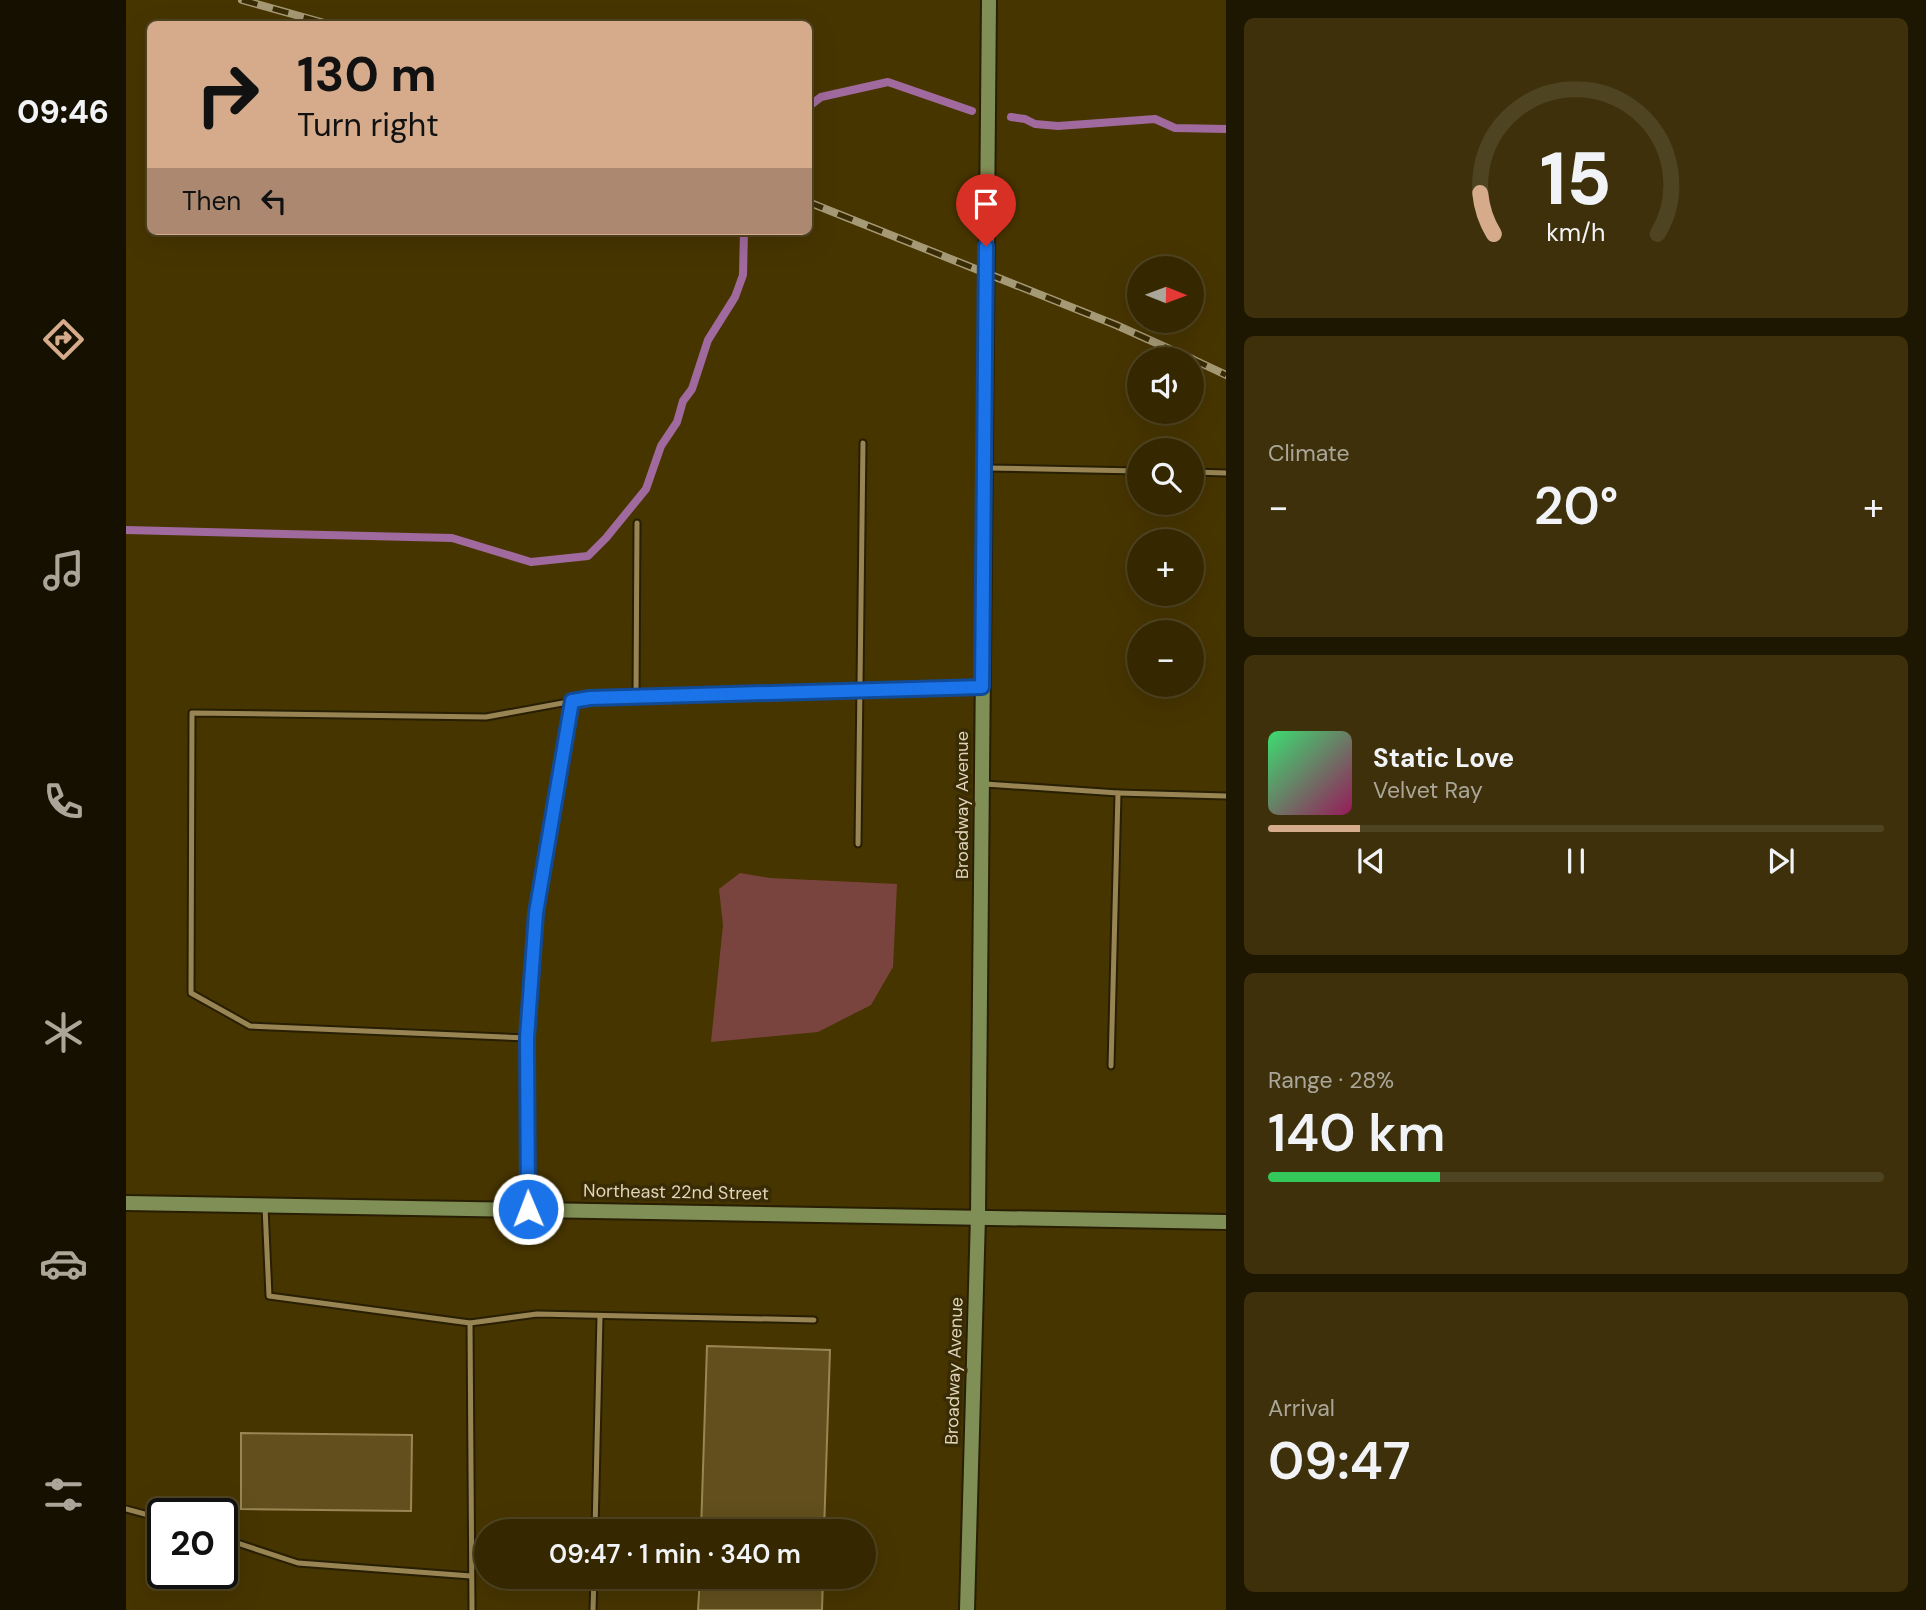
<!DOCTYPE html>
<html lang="en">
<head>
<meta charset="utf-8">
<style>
	body { margin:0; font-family:"DM Sans",sans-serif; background:#3d300a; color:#f1f3f6; height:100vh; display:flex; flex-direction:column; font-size:26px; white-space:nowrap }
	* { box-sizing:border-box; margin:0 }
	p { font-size:23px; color:#aaa699 }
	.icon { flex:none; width:38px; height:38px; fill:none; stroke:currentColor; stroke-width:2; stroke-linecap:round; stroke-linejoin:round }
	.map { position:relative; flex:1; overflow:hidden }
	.sheet { display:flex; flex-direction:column; gap:18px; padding:18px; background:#1d1600; width:700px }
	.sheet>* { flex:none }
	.guide { position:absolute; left:21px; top:21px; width:665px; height:214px; border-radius:10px; box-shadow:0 7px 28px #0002,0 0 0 2px #4f4422; background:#d6ab8b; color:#111; overflow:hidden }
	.needle { width:46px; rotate:91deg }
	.controls { position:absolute; left:1001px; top:256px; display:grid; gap:14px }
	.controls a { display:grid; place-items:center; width:77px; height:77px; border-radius:50%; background:#352800; box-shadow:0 7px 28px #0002,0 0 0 2px #4f4422; font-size:35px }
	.speed { position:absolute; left:21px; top:1498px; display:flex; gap:14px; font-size:35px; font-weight:700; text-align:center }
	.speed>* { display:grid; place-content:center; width:91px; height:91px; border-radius:50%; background:#352800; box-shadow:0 7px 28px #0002,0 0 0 2px #4f4422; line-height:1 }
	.speed .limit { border:4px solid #111; border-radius:10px; background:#fff; color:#111 }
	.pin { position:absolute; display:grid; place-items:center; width:60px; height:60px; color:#fff; margin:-72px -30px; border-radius:50% 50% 50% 0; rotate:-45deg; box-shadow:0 0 7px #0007 }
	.pin .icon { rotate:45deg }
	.me { position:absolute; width:77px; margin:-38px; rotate:359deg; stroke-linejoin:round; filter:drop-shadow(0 0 5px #0008) }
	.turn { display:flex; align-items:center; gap:24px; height:147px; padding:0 35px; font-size:32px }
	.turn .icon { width:91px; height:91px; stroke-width:2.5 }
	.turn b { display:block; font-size:49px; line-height:60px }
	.then { display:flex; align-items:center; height:66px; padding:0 35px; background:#0003; gap:14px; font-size:26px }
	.big { font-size:52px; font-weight:600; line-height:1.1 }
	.sheet .card { flex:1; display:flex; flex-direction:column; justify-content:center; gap:10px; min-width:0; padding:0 24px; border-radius:10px; background:#3d300a }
	.sheet .dial { align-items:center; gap:0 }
	.dial svg { height:182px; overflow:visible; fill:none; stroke:#4f4422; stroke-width:7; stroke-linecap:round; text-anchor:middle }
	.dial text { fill:#f1f3f6; stroke:none }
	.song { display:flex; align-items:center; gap:21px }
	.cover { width:84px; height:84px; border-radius:10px; background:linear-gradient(135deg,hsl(140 70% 55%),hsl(330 70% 35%)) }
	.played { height:7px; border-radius:4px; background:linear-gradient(90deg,#d6ab8b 15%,#4f4422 15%) }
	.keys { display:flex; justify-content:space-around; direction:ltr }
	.heat { display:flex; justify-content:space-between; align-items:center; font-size:38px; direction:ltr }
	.charge { height:10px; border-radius:5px; background:linear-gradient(90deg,#34c759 28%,#4f4422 0) }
	.trip { position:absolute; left:348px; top:1519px; width:402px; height:70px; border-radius:35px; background:#352800; box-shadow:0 7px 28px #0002,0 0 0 2px #4f4422; font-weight:600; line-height:70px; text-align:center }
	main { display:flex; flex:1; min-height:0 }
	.menu { display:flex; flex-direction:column; width:126px; justify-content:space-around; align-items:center; background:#151000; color:#aaa699 }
	.menu .icon { width:49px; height:49px }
	.menu .selected { color:#d6ab8b }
	.menu b { font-size:32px; color:#f1f3f6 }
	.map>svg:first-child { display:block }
	.green { fill:#79443d }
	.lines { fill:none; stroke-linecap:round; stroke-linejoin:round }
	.stream { stroke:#a06a9e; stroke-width:8 }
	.building { fill:#624f1d; stroke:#9a8654; stroke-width:2 }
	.service-casing { stroke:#271e04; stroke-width:9 }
	.secondary-casing { stroke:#271e04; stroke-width:18 }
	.service { stroke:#998553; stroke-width:5 }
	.secondary { stroke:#808f55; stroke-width:14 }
	.rail-casing { stroke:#a69975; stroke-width:8 }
	.rail { stroke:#392c04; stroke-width:5; stroke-dasharray:16; stroke-linecap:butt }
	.route-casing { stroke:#114b97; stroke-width:18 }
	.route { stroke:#1a73e8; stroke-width:12 }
	.labels { text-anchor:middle; stroke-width:7; stroke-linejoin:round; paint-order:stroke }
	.street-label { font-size:18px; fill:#dfd5bc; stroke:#392c04 }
</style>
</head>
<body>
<main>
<nav class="menu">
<b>09:46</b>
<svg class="icon selected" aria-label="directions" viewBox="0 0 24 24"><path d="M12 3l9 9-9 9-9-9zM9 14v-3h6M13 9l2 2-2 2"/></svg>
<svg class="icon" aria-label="music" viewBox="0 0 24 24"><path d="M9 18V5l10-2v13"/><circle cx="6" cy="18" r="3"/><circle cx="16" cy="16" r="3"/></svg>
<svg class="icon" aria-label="phone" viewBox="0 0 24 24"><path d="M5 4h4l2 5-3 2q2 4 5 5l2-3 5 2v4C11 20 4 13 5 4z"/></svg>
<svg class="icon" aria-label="climate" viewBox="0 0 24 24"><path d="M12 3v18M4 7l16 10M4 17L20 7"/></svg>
<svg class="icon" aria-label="car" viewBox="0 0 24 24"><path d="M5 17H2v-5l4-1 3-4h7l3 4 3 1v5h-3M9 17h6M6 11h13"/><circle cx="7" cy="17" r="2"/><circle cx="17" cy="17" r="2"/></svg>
<svg class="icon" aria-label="filters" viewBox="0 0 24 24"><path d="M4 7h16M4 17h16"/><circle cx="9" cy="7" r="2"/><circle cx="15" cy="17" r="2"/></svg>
</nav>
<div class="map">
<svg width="1100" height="1610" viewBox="0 0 1100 1610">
	<rect width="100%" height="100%" fill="#473500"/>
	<!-- green -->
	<polygon class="green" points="614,873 644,878 771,884 767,967 745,1005 692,1032 585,1042 597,925 593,889"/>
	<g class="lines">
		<!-- stream -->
		<g class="stream">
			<polyline points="682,107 695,97 762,82 846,111"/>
			<polyline points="885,117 899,119 909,124 932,126 1029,119 1049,128 1100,129"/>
			<polyline points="0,530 326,538 405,562 462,556 480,538 520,489 535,446 551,422 557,401 566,389 582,340 609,297 617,275 618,231"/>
		</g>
	</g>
	<!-- building -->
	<g class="building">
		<polygon points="581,1346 704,1350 698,1531 575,1531"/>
		<polygon points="115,1433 286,1435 285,1511 115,1509"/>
		<polygon points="574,1577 697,1577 696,1610 572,1610"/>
	</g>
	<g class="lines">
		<defs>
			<g id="service">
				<polyline points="862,468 1013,471"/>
				<polyline points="1066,472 1100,473"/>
				<polyline points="510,697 511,523"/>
				<polyline points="859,784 992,793 985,1066"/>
				<polyline points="992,793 1100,796"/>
				<polyline points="732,844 737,443"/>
				<polyline points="401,1038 410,913 446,701"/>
				<polyline points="139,1207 143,1296 344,1323 346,1610"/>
				<polyline points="402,1207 401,1038 124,1026 65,993 66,713 360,717 464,698 856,687"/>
				<polyline points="344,1323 411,1314 688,1320"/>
				<polyline points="0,1509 37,1519"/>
				<polyline points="469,1531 474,1316"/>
				<polyline points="96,1538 172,1563 345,1576"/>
				<polyline points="467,1610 468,1577"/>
			</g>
			<g id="secondary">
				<polyline points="0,1203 1100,1222"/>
				<polyline points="841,1610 852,1216 863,0"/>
			</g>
		</defs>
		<!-- service casing -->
		<use href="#service" class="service-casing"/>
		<!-- secondary casing -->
		<use href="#secondary" class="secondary-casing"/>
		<!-- service -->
		<use href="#service" class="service"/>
		<!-- secondary -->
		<use href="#secondary" class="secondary"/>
		<defs>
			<g id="rail">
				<polyline points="116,0 202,24"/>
				<polyline points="682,202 990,325 1066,359"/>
				<polyline points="1066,359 1100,375"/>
			</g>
		</defs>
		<!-- rail casing -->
		<use href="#rail" class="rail-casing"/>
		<!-- rail -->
		<use href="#rail" class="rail"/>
	</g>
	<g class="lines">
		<defs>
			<polyline id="route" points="402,1209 401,1038 410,913 446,701 464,698 856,687 860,246"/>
		</defs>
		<!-- route casing -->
		<use href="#route" class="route-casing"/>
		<!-- route -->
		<use href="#route" class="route"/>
	</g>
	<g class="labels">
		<!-- street labels -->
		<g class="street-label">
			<text transform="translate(836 805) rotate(-90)" y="6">Broadway Avenue</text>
			<text transform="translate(550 1192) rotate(1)" y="6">Northeast 22nd Street</text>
			<text transform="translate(828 1371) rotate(-88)" y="6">Broadway Avenue</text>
		</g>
	</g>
</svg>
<div class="controls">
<a><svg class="needle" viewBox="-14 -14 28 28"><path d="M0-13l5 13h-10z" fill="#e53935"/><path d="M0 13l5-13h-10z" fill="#aaa699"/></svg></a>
<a><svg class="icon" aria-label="sound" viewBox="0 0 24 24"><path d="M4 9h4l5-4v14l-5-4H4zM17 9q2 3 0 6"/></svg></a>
<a><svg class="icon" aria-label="search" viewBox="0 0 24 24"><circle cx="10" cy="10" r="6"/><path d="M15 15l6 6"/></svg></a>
<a>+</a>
<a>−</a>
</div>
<div class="speed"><div class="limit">20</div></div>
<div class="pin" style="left:860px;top:246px;background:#d93025"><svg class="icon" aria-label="arrive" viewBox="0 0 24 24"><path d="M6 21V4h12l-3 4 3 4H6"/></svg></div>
<svg class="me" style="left:402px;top:1209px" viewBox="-20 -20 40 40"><circle r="17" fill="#1a73e8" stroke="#fff" stroke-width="3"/><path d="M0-11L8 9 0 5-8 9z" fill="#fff"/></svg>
<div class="trip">09:47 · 1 min · 340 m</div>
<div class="guide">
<div class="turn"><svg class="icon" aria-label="right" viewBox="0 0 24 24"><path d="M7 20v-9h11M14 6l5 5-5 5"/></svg><div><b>130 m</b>Turn right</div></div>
<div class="then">Then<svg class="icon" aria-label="left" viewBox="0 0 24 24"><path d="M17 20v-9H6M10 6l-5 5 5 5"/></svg></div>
</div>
</div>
<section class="sheet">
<div class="card dial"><svg viewBox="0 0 100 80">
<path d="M14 69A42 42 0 1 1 86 69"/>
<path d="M14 69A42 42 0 0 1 8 51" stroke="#d6ab8b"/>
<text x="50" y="56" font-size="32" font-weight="700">15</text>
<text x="50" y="72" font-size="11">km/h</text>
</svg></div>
<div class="card"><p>Climate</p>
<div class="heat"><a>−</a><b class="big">20°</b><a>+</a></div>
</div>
<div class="card">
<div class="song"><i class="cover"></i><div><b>Static Love</b><p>Velvet Ray</p></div></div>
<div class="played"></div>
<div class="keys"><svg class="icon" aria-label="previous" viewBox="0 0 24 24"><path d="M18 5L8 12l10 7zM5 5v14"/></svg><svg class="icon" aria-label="pause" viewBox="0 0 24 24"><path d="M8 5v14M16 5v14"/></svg><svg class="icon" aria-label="next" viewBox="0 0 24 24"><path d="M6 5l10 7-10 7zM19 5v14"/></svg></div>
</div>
<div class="card"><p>Range · 28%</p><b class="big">140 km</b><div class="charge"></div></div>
<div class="card"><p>Arrival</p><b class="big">09:47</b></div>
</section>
</main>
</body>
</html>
